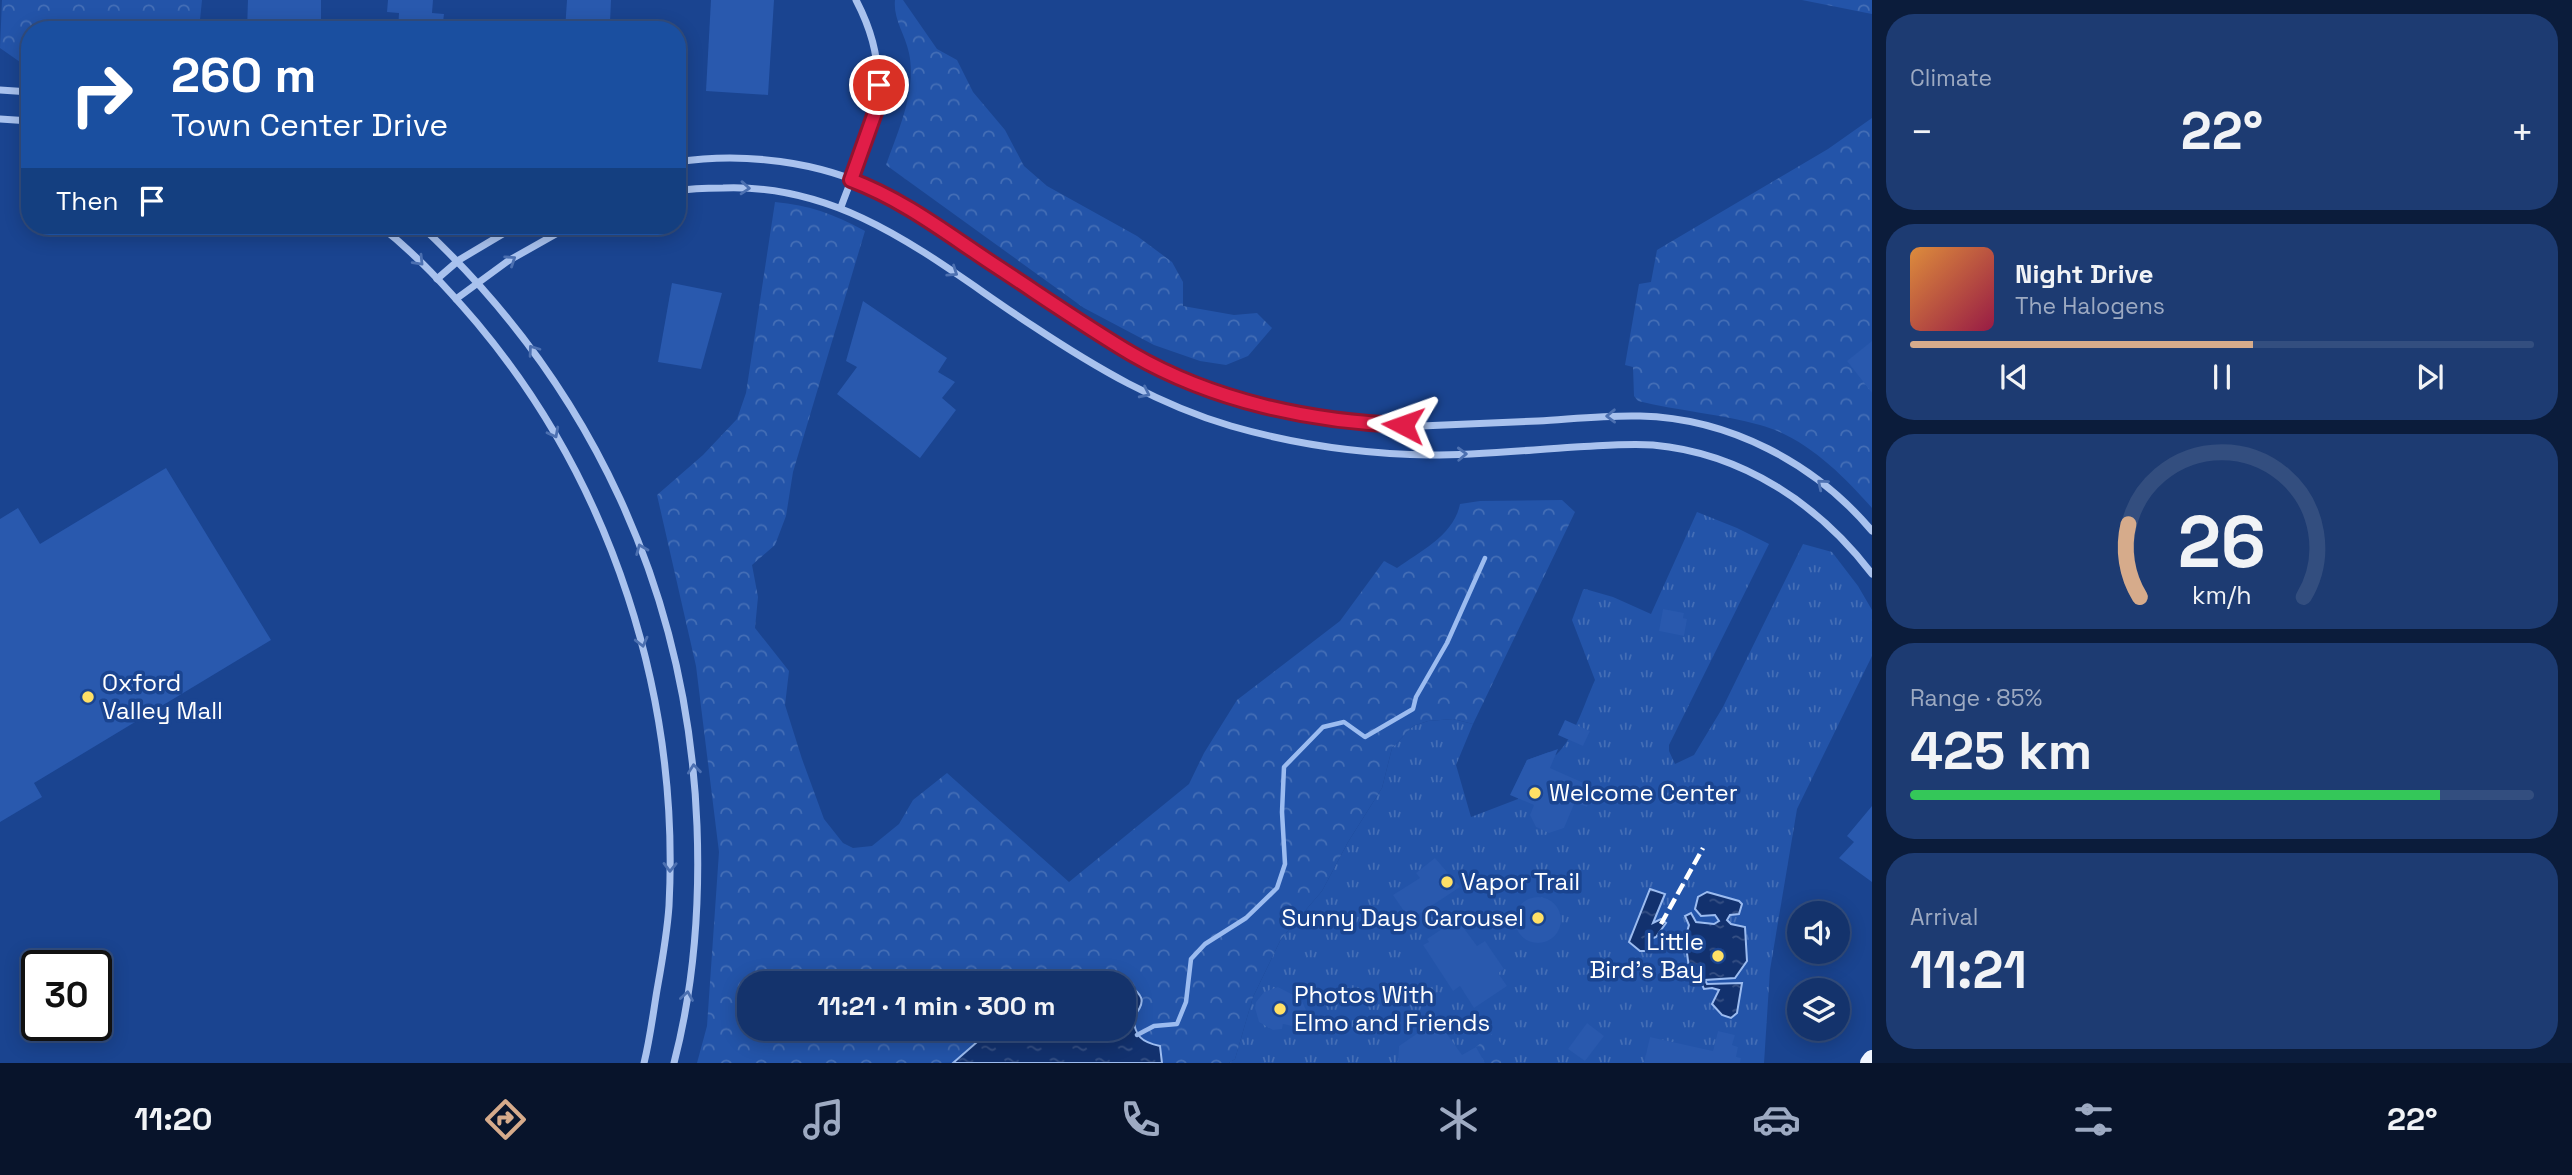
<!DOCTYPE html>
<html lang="en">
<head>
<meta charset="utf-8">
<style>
	body { margin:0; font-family:"Space Grotesk",sans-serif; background:#1d3b72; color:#f1f3f6; height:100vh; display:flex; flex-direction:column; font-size:26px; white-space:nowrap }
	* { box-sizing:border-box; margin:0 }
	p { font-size:23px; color:#9daac2 }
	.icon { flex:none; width:38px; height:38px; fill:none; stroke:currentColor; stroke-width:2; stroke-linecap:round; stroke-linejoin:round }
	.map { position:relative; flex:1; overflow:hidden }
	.side { display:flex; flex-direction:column; gap:14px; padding:14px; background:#0b1c3b; width:700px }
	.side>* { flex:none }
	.hud { position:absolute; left:21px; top:21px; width:665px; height:214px; border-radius:28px; box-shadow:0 4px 18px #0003,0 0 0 2px #334e7f; background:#1a4fa0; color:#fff; overflow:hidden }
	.controls { position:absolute; left:1787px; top:901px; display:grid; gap:14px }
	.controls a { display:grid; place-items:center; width:63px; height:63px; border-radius:50%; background:#14336c; box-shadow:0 4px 18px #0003,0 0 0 2px #334e7f; font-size:35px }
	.speed { position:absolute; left:21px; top:950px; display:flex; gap:14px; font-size:35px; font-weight:700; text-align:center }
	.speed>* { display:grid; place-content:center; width:91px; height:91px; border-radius:50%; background:#14336c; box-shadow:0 4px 18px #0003,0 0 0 2px #334e7f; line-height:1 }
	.speed .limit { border:4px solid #111; border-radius:10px; background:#fff; color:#111 }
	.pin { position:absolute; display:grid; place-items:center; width:60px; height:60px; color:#fff; margin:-30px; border:4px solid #fff; border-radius:50%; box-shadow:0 2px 7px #0007 }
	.me { position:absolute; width:77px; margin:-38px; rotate:274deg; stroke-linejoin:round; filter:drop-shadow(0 0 5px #0008) }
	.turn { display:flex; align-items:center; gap:24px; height:147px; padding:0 35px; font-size:32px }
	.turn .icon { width:91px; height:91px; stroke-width:2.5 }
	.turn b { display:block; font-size:49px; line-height:60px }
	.then { display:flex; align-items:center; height:66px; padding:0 35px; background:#0003; gap:14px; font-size:26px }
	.big { font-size:52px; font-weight:800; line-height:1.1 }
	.side .widget { flex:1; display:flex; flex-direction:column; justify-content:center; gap:10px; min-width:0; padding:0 24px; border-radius:28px; background:#1d3b72 }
	.side .dial { align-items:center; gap:0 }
	.dial svg { height:182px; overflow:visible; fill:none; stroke:#334e7f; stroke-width:7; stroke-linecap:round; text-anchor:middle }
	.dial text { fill:#f1f3f6; stroke:none }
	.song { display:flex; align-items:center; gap:21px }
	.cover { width:84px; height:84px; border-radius:10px; background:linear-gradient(135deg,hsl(30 70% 55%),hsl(340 70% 35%)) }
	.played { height:7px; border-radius:4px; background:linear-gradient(90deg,#d6ab8b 55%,#334e7f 55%) }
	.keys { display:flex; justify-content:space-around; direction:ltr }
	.heat { display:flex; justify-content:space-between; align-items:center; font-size:38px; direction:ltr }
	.charge { height:10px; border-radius:5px; background:linear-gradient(90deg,#34c759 85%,#334e7f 0) }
	.trip { position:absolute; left:737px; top:971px; width:399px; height:70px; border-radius:28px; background:#14336c; box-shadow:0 4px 18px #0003,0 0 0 2px #334e7f; font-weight:800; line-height:70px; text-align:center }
	.tab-bar { display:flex; height:112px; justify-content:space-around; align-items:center; background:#08142b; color:#9daac2 }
	.tab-bar .icon { width:49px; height:49px }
	.tab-bar .selected { color:#d6ab8b }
	.tab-bar b { font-size:32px; color:#f1f3f6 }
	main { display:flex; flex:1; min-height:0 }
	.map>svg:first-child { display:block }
	.grass { fill:url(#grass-tufts) }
	.forest { fill:url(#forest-crowns) }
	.water { fill:url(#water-ripples); stroke:#9cbcf0; stroke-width:2 }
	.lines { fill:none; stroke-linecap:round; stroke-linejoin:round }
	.stream { stroke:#9cbcf0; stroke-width:4.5 }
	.building { fill:#2959ae }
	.street { stroke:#a9c2ee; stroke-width:7 }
	.primary { stroke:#f0f5ff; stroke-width:18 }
	.rail { stroke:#fff; stroke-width:4.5; stroke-dasharray:12 5; stroke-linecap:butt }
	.oneway { stroke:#4c70b1 }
	.route-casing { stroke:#92132f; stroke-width:18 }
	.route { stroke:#e11d48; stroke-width:12 }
	.poi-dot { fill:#ffe066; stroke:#1a4490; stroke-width:2.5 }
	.labels { text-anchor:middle; stroke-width:7; stroke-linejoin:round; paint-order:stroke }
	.poi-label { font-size:24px; fill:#fff; stroke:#1a4490; text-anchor:start }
</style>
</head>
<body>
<main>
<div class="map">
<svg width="1872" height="1063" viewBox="0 0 1872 1063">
	<defs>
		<pattern id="grass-tufts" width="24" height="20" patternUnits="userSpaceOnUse" patternTransform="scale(1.75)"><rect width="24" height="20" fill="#2354a9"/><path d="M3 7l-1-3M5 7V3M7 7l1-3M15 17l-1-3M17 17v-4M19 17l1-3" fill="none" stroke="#446eb6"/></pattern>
		<pattern id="forest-crowns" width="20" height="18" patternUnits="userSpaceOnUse" patternTransform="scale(1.75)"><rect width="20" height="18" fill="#2354a9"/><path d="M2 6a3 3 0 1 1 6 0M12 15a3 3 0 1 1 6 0" fill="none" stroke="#446eb6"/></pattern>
		<pattern id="water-ripples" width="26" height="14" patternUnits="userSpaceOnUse" patternTransform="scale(1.75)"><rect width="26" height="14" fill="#12316e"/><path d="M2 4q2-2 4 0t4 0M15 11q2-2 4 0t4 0" fill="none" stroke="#365084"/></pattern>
	</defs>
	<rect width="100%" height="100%" fill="#1a4490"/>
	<!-- grass -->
	<path class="grass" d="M1697,512L1737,528L1769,544L1669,745V751L1675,764L1694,755L1723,707L1803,544L1832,552L1858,586L1872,610V656L1797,809L1770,970L1764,1063H1229L1235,1059L1253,997L1281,939L1322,891L1348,842L1382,788L1392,748L1413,726L1428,721L1453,719L1473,724L1456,765L1471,817L1518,799V780L1527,760L1549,752L1556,755C1575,737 1584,704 1595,680L1572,620L1583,590L1585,589L1613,597L1651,614Z"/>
	<!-- forest -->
	<g class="forest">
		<polygon points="2,0 202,0 199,30 30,30 30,69 0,48"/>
		<path d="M895,0H903L937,49L957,60L973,92L1005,130L1024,166L1047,186L1137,236L1172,262L1183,282V306L1234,315L1257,313L1272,328L1248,356L1226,365L1200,361L1154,345L1084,308L886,165C898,131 917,90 909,53C905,34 893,19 895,0Z"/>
		<polygon points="1802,0 1872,0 1872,14"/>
		<path d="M1872,118V508C1843,475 1805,437 1760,425C1721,414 1679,411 1638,401L1634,396L1633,367L1625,365L1639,284L1651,282L1657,250L1828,149Z"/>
		<path d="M775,202C809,205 834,214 865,231L793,472L786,516L775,545L752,565L758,597L755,628L789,671L785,705L802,759L824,819L843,843L853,848L872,846L899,824L913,800L947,773L1069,882L1189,784L1204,753L1237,700L1340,621L1384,561L1397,568C1421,551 1454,535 1460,504L1480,501L1562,500L1575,512L1473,724L1453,719L1428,721L1413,726L1392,748L1382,788L1348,842L1322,891L1281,939L1253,997L1235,1059L1229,1063H1162L1160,1046C1141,1042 1135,1036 1133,1017C1154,995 1132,990 1118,976L1101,979L1092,984H749V1029H996L984,1035L953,1063H697L707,1026L719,852L696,666L657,495L703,455L737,419L746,393Z"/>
		<polygon points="1493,1033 1504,1047 1501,1063 1485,1063 1476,1047"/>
	</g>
	<!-- water -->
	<g class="water">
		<polygon points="1650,889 1665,894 1653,923 1661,919 1666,923 1656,937 1646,941 1647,951 1640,951 1629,942"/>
		<polygon points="1707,892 1739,901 1742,904 1739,914 1730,915 1727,920 1731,924 1745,927 1747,961 1735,978 1705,980 1707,984 1742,983 1737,1013 1731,1018 1722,1015 1712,1004 1719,990 1712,988 1704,989 1699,978 1690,975 1685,939 1689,925 1685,916 1691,913 1696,922 1714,924 1719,921 1715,915 1701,916 1695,909 1698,897"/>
		<path d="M1118,976C1132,990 1154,995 1133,1017C1135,1036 1141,1042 1160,1046L1162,1063H953L985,1035L996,1029H1124V984L1092,983L1101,979Z"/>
	</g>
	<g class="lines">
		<!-- stream -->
		<polyline class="stream" points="1137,1035 1154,1026 1177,1024 1186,1002 1191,959 1205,944 1246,918 1277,888 1285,864 1282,812 1284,767 1323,727 1344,722 1365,737 1413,709 1416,697 1447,643 1485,558"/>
	</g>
	<!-- building -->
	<g class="building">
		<polygon points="248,0 321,0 321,30 247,30"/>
		<polygon points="388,0 433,0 432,13 444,14 442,30 398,30 399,13 387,12"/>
		<polygon points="567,0 611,0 610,23 599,23 599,30 565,30"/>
		<polygon points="711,0 774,0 768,95 706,91"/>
		<polygon points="672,283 722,293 701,369 658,362"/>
		<polygon points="863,301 947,358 938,372 955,382 942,398 956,410 920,458 837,394 857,367 846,361"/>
		<polygon points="1872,341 1872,393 1847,361"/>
		<polygon points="166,468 271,640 34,783 42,797 0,822 0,519 18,508 40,544"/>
		<polygon points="1663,609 1684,613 1683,618 1687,619 1684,636 1659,631"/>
		<polygon points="1565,720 1590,731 1583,746 1558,735"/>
		<polygon points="1558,749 1550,768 1595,788 1587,807 1575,802 1564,828 1549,833 1536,827 1530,815 1534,805 1510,795 1527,760"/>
		<polygon points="1872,806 1872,882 1839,858 1854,842 1847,836"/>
		<polygon points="1435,858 1460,887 1410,920 1393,895 1420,878 1416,873"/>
		<circle cx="1538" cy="920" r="23"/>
		<polygon points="1457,919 1477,946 1485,941 1504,969 1498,973 1507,986 1474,1008 1460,986 1453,991 1423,945 1429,942 1427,939"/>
		<polygon points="1278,987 1301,999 1306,1010 1304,1018 1296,1027 1283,1024 1282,1029 1273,1030 1259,1022 1255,1008 1256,1002 1264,992"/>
		<polygon points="1437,1020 1462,1055 1476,1047 1485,1063 1398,1063 1399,1046"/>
		<polygon points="1587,1023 1604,1036 1585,1061 1568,1049"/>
		<polygon points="1718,1031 1735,1035 1732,1045 1738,1047 1736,1057 1741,1058 1740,1063 1644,1063 1650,1037 1713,1051"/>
	</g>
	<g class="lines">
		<!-- street -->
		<g class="street">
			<polyline points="0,90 30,92"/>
			<polyline points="0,119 30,121"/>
			<path d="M677,162C743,152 819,161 879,191C914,208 945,231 977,253C1010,276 1044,298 1078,319C1097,332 1116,346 1136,356C1226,402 1321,422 1421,426C1460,424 1499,423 1538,421C1572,419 1606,415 1640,416C1729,418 1815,463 1872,531"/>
			<path d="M677,191C692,188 708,188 723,188C848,183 935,262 1033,326C1095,367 1159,405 1231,426C1297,445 1363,454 1431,455C1479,455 1527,450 1575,447C1601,446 1627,443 1653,445C1742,453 1819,504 1872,574"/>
			<path d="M841,207C870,128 899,82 856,0"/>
			<path d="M380,226C416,254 447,288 477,323C612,484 680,696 669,906C667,935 662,962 657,990C653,1014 650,1039 644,1063"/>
			<path d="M421,226C592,385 688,593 697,826C700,905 694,986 674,1063"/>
			<polyline points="437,279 459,260 516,226"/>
			<polyline points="456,299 508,261 570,226"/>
		</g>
		<!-- primary -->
		<polyline class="primary" points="1869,1063 1872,1059"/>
		<!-- rail -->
		<polyline class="rail" points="1661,924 1703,848"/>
	</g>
	<!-- one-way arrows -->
	<defs><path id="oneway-chevron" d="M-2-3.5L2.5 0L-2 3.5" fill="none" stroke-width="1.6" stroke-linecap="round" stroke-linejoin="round" transform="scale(1.75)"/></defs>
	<g class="oneway">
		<use href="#oneway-chevron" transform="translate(745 188) rotate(4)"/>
		<use href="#oneway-chevron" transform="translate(511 260) rotate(-34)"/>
		<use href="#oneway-chevron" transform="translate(419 261) rotate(46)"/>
		<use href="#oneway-chevron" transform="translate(953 272) rotate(34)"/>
		<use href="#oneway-chevron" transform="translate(533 350) rotate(-126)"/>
		<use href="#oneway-chevron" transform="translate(1145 393) rotate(26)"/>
		<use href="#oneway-chevron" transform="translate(1611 416) rotate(179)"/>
		<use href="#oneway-chevron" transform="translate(554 433) rotate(62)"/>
		<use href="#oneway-chevron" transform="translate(1462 454) rotate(-2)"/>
		<use href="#oneway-chevron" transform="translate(1822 484) rotate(-140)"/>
		<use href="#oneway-chevron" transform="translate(641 549) rotate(-112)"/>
		<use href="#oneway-chevron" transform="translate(642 642) rotate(76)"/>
		<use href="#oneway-chevron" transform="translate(694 769) rotate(-96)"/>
		<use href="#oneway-chevron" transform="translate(670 867) rotate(91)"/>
		<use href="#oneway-chevron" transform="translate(687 996) rotate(-81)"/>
	</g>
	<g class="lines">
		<defs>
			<path id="route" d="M879,85L877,107L851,180C904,200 946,233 993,264C1039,294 1085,326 1132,354C1213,401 1311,422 1403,425"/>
		</defs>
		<!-- route casing -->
		<use href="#route" class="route-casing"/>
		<!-- route -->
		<use href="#route" class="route"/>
	</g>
	<!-- markers -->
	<g class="poi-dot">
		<circle cx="88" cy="697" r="7"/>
		<circle cx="1535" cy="793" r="7"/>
		<circle cx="1447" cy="882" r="7"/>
		<circle cx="1538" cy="918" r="7"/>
		<circle cx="1718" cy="956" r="7"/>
		<circle cx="1280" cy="1009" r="7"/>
	</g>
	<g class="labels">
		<!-- poi labels -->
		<g class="poi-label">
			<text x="102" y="691">Oxford<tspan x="102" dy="28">Valley Mall</tspan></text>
			<text x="1549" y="801">Welcome Center</text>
			<text x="1461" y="890">Vapor Trail</text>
			<text x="1524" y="926" text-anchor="end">Sunny Days Carousel</text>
			<text x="1704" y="950" text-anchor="end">Little<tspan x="1704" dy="28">Bird's Bay</tspan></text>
			<text x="1294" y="1003">Photos With<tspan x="1294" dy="28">Elmo and Friends</tspan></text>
		</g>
	</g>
</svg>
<div class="controls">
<a><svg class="icon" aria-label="sound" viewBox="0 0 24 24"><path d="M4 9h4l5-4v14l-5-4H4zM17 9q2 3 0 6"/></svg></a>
<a><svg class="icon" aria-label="layers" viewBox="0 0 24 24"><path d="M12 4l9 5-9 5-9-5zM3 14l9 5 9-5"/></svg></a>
</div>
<div class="speed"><div class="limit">30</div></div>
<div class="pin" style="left:879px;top:85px;background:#d93025"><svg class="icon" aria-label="arrive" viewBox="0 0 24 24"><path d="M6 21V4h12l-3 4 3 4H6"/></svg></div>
<svg class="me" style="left:1403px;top:425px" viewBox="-20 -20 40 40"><path d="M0-17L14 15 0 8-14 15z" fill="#e11d48" stroke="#fff" stroke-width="4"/></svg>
<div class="trip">11:21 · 1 min · 300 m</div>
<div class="hud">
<div class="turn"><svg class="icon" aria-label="right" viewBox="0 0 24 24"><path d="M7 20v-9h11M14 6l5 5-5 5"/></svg><div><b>260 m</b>Town Center Drive</div></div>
<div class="then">Then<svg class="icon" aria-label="arrive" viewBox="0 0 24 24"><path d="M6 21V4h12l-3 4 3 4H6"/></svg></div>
</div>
</div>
<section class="side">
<div class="widget"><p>Climate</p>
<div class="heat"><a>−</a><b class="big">22°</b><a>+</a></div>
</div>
<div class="widget">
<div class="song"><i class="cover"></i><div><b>Night Drive</b><p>The Halogens</p></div></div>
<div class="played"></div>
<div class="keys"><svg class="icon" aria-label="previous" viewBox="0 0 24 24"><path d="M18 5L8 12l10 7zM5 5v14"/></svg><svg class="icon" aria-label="pause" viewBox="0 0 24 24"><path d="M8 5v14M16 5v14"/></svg><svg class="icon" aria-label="next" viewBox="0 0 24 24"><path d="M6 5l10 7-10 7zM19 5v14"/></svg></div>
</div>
<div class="widget dial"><svg viewBox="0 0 100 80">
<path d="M14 69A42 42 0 1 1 86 69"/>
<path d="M14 69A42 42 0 0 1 9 37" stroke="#d6ab8b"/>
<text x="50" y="56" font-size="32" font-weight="700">26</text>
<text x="50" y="72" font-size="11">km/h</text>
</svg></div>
<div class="widget"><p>Range · 85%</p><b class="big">425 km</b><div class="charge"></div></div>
<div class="widget"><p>Arrival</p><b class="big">11:21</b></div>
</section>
</main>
<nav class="tab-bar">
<b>11:20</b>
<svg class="icon selected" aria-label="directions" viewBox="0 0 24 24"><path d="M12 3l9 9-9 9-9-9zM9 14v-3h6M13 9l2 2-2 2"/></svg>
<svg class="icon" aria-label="music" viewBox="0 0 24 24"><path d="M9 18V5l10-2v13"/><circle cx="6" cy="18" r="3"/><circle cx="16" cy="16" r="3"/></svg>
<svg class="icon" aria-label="phone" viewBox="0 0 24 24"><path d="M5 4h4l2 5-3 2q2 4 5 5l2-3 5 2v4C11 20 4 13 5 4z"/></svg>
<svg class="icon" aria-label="climate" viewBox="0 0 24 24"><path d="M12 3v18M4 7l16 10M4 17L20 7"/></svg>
<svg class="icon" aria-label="car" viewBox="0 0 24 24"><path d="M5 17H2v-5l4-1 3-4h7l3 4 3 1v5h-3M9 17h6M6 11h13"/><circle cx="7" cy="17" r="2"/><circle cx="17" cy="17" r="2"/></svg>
<svg class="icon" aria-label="filters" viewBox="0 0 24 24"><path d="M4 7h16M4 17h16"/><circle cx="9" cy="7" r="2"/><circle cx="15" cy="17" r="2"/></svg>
<b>22°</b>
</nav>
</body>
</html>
